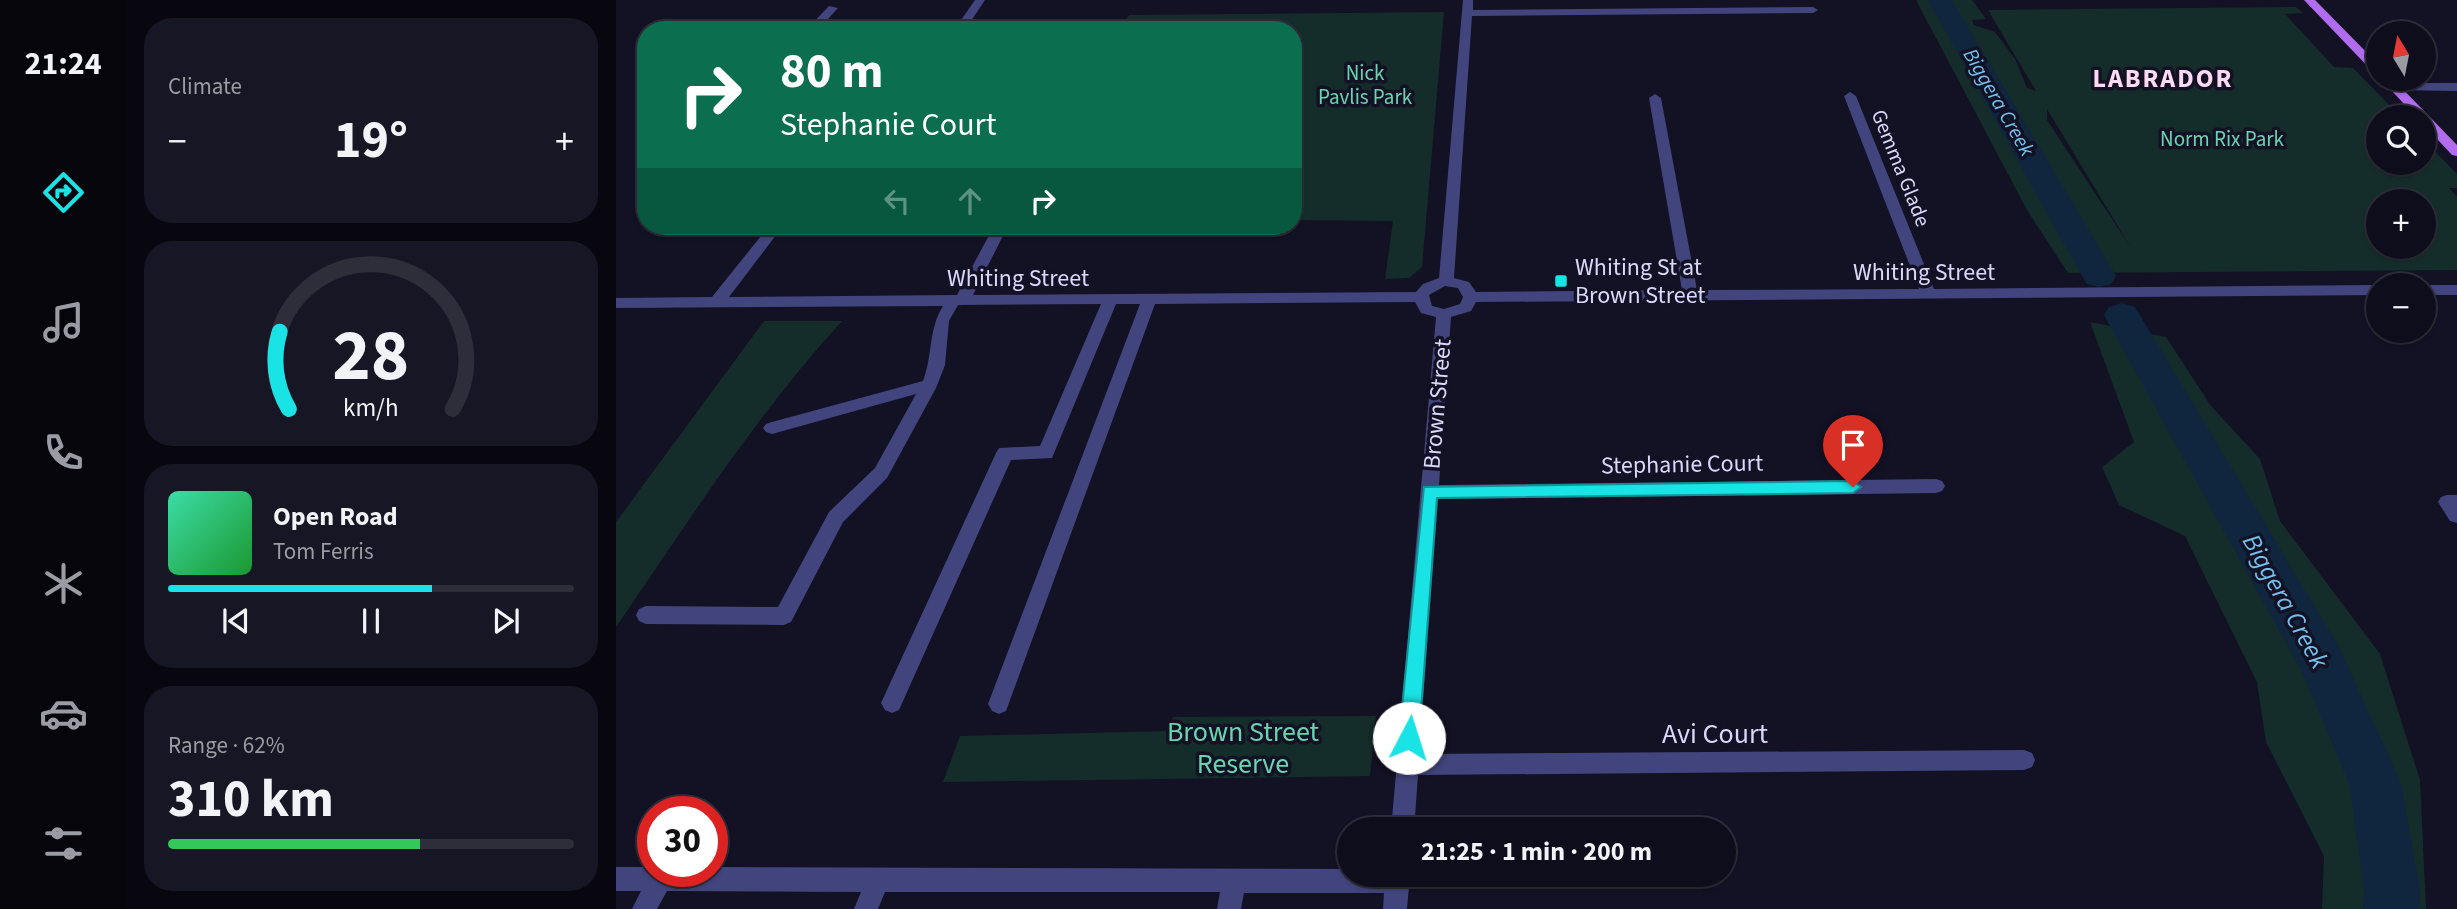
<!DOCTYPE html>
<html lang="en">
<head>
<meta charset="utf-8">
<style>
	body { margin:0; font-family:"Source Sans 3",sans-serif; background:#171624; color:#f1f3f6; height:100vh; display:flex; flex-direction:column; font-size:26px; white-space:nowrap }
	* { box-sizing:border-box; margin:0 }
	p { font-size:23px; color:#9b9ca3 }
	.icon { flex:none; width:38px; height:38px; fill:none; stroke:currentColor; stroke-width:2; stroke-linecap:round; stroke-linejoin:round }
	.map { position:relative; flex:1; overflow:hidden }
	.side { display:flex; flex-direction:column; gap:18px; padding:18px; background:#08070f; width:490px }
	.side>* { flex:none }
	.hud { position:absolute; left:21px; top:21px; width:665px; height:214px; border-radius:28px; box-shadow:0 2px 5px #0004,0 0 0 2px #2e2d3a; background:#0b6e4f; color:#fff; overflow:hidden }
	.needle { width:46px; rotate:350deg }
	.fabs { position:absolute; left:1750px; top:21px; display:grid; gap:14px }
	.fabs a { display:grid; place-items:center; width:70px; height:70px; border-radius:50%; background:#0e0d1b; box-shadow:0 2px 5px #0004,0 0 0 2px #2e2d3a; font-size:35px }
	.speed { position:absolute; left:21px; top:796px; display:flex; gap:14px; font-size:35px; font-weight:700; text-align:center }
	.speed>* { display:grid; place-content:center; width:91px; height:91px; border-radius:50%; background:#0e0d1b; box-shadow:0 2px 5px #0004,0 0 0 2px #2e2d3a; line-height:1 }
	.speed .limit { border:10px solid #d22; background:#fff; color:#111 }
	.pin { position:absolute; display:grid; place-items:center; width:60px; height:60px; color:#fff; margin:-72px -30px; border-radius:50% 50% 50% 0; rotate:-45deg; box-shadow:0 0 7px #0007 }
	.pin .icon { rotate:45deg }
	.me { position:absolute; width:77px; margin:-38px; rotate:5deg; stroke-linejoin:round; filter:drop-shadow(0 0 5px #0008) }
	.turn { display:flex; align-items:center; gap:24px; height:147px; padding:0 28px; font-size:32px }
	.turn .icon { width:91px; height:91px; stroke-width:2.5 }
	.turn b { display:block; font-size:49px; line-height:60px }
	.lanes { display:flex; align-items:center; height:66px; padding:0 28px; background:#0003; justify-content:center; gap:35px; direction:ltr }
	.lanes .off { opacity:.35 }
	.big { font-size:52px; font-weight:700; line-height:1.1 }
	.side .card { flex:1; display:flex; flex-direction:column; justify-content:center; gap:10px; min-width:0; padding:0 24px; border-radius:28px; background:#171624 }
	.side .dial { align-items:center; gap:0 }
	.dial svg { height:182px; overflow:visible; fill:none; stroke:#2e2d3a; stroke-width:7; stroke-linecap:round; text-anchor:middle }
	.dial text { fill:#f1f3f6; stroke:none }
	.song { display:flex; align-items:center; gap:21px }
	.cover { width:84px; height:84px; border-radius:10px; background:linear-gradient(135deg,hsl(160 70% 55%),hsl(130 70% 35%)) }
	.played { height:7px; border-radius:4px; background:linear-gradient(90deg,#1ae3e5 65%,#2e2d3a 65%) }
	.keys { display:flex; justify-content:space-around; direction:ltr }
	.heat { display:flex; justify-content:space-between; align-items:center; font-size:38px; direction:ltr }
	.charge { height:10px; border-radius:5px; background:linear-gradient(90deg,#34c759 62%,#2e2d3a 0) }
	.trip { position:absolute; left:721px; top:817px; width:399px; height:70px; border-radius:35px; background:#0e0d1b; box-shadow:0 2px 5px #0004,0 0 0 2px #2e2d3a; font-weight:700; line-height:70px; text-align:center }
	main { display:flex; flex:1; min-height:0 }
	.menu { display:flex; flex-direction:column; width:126px; justify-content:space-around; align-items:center; background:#06050b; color:#9b9ca3 }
	.menu .icon { width:49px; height:49px }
	.menu .current { color:#1ae3e5 }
	.menu b { font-size:32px; color:#f1f3f6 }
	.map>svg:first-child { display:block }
	.green { fill:#152d2a; fill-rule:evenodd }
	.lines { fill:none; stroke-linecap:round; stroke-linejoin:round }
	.river { fill:#10253e; fill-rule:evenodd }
	.minor { fill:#42457d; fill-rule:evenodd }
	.major { fill:#b16cee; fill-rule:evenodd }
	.route { fill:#1ae3e5; stroke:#119495; stroke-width:2 }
	.poi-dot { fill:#1ae3e5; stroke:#131124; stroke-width:2.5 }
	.labels { text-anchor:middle; stroke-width:7; stroke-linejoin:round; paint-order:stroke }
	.far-park-label { font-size:21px; fill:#6cd3b0; stroke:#131124 }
	.far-water-label { font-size:21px; font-style:italic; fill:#72c1ef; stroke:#131124 }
	.far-street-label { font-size:21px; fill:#d9d8fb; stroke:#131124 }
	.poi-label { font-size:24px; fill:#d9d8fb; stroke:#131124; text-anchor:start }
	.street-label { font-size:24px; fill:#d9d8fb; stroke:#131124 }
	.far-district-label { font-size:26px; font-weight:bold; letter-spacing:2px; fill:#fbdaf2; stroke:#131124 }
	.water-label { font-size:26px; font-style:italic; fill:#72c1ef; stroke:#131124 }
	.near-park-label { font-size:28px; fill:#6cd3b0; stroke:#131124 }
	.near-street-label { font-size:28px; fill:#d9d8fb; stroke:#131124 }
</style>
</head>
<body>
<main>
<nav class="menu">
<b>21:24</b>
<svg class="icon current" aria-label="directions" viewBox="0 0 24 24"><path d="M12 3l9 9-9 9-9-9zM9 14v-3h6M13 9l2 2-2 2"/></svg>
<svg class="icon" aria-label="music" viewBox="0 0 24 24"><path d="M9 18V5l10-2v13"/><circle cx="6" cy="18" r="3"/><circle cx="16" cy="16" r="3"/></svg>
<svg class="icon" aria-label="phone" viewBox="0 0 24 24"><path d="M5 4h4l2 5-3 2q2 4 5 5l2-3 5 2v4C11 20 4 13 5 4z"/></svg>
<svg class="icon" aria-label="climate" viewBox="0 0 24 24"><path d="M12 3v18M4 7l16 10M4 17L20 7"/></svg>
<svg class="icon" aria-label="car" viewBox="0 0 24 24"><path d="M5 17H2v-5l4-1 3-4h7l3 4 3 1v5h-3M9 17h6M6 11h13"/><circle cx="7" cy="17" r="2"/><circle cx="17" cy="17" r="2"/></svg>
<svg class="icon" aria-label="filters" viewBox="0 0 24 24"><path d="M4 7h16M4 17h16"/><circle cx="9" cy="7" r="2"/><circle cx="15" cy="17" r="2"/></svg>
</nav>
<section class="side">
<div class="card"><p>Climate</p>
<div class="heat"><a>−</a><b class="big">19°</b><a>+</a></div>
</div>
<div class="card dial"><svg viewBox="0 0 100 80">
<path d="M14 69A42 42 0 1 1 86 69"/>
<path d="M14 69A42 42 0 0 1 10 35" stroke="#1ae3e5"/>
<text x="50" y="56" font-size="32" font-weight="700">28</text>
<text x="50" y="72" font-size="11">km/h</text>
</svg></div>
<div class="card">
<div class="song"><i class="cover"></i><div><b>Open Road</b><p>Tom Ferris</p></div></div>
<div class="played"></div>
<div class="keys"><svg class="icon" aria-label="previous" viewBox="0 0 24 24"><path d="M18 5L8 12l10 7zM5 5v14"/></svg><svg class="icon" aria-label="pause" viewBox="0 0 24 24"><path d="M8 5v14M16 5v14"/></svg><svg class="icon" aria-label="next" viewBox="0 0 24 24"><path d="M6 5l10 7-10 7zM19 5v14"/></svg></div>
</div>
<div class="card"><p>Range · 62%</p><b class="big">310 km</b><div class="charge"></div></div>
</section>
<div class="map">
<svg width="1841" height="909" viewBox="0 0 1841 909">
	<rect width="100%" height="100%" fill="#131124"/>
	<!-- green -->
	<g class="green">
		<path d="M1300,0H1356L1370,19L1356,20L1358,25L1379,32L1399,59L1411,88L1420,91L1372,10L1680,7L1687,13L1669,14L1718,67L1737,68L1785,117H1762V163H1808V140L1841,174V188H1833L1841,197V270L1452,273L1411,210ZM1431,109L1515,248L1431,120ZM1808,201V247H1762V201Z"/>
		<polygon points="828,12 806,267 793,278 769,279 777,221 677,220 677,30 505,30 513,15"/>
		<path d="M148,321H226C140,415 72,522 0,627V522Z"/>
		<polygon points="1474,322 1550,337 1595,406 1644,459 1664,521 1764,654 1804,780 1810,909 1706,909 1708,856 1650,742 1641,682 1569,536 1503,505 1486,467 1518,442"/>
		<polygon points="760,716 754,776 327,782 344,736 553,731 557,717"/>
	</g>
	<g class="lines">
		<!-- river -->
		<g class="river">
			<polygon points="1312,0 1336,0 1500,276 1495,284 1483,287 1471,284 1466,276"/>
			<polygon points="1506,303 1519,307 1723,647 1785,783 1804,890 1803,909 1747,909 1748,890 1733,783 1686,672 1488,315 1493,307"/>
		</g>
		<!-- minor -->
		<g class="minor">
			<polygon points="359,0 369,0 349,30 338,30"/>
			<path d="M847,0H857V10L1197,7L1202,10L1197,13L856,16L838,278L853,282L860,292L1066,290L1033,98L1039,94L1045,98L1081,290L1303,289L1228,96L1234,92L1240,96L1318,289L1762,285V295L860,302L855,311L835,317L823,485L1320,479L1326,481L1329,486L1326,491L1320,493L822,499L803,754L1408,750L1416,753L1419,760L1416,767L1408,770L802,775L798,830H775L820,317L805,313L799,302L539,304L390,711L383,714L376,711L372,704L524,304H500L436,458L395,460L283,710L276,713L269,710L265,703L380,453L383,448L424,446L485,304L342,305L333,321L329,365L320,388L271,478L227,522L175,622L168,625L30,624L23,621L20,615L23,609L30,606L162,607L213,512L259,468L300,394L156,434L150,432L147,428L150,424L156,422L307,381C317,355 312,330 327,306L0,308V298L96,297L153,226H167L113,297L341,295L378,226H392L357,295L800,292L807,284L823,278ZM829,286L842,288L847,297L844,304L828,309L816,306L813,295Z"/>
			<polygon points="213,6 222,8 202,30 190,30"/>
			<polygon points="421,20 431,22 426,30 415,30"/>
			<polygon points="1779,83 1841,83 1841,91 1775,90 1773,87"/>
			<rect x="1808" y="285" width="33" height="10"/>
			<polygon points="1831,495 1841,495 1841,523 1834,521 1822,502 1825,497"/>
			<polygon points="0,867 37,867 37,872 96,872 96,867 733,869 733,875 794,875 791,909 767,909 768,893 628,893 625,909 601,909 604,892 269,892 262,909 238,909 245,892 51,891 41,909 16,909 25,891 0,891"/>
		</g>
		<!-- major -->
		<g class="major">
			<polygon points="1688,0 1699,0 1762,64 1762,73 1758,73"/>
			<polygon points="1765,79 1777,79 1841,145 1841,156 1836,155 1808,125 1808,117 1800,117"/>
		</g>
	</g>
	<!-- route -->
	<polygon class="route" points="1237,481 1245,487 1237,493 821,498 803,738 800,745 793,747 786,745 783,738 808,487"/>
	<!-- markers -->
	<rect class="poi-dot" x="938" y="274" width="14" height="14" rx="3.5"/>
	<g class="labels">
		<!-- far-park labels -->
		<g class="far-park-label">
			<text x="749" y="80">Nick<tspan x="749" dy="24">Pavlis Park</tspan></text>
			<text x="1606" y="146">Norm Rix Park</text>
		</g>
		<!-- far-water labels -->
		<g class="far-water-label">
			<text transform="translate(1383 102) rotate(60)" y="7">Biggera Creek</text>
		</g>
		<!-- far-street labels -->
		<g class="far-street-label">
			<text transform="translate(1285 168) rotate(68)" y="7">Gemma Glade</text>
		</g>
		<!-- poi labels -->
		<g class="poi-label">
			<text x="959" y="275">Whiting St at<tspan x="959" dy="28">Brown Street</tspan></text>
		</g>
		<!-- street labels -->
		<g class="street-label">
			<text x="1308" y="280">Whiting Street</text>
			<text x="402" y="286">Whiting Street</text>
			<text transform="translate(821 404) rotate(-85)" y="8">Brown Street</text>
			<text transform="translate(1066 464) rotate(-1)" y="8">Stephanie Court</text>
		</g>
		<!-- far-district labels -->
		<g class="far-district-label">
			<text x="1547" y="87">LABRADOR</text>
		</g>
		<!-- water labels -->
		<g class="water-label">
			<text transform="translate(1670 601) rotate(61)" y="9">Biggera Creek</text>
		</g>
		<!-- near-park labels -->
		<g class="near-park-label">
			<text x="627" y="741">Brown Street<tspan x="627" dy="32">Reserve</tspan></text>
		</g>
		<!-- near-street labels -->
		<g class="near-street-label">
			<text x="1099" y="743">Avi Court</text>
		</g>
	</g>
</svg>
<div class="fabs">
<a><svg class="needle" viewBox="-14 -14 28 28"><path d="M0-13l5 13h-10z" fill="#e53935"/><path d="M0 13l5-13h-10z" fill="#9b9ca3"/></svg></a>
<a><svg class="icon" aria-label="search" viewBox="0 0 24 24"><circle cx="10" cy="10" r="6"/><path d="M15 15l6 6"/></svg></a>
<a>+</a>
<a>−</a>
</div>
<div class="speed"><div class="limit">30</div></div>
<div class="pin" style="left:1237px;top:487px;background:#d93025"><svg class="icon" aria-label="arrive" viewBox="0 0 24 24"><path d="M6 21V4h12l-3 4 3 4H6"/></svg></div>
<svg class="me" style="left:793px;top:738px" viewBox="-20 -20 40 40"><circle r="19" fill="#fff"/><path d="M0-13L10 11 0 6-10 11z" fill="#1ae3e5"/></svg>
<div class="trip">21:25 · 1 min · 200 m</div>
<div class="hud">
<div class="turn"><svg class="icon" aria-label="right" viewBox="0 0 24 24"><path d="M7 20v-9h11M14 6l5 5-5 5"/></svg><div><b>80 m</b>Stephanie Court</div></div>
<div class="lanes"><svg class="icon off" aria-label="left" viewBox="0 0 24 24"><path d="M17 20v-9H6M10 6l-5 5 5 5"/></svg><svg class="icon off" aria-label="ahead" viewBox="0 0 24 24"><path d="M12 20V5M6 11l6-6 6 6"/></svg><svg class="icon" aria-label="right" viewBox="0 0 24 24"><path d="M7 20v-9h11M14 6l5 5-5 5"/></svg></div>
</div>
</div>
</main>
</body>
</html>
